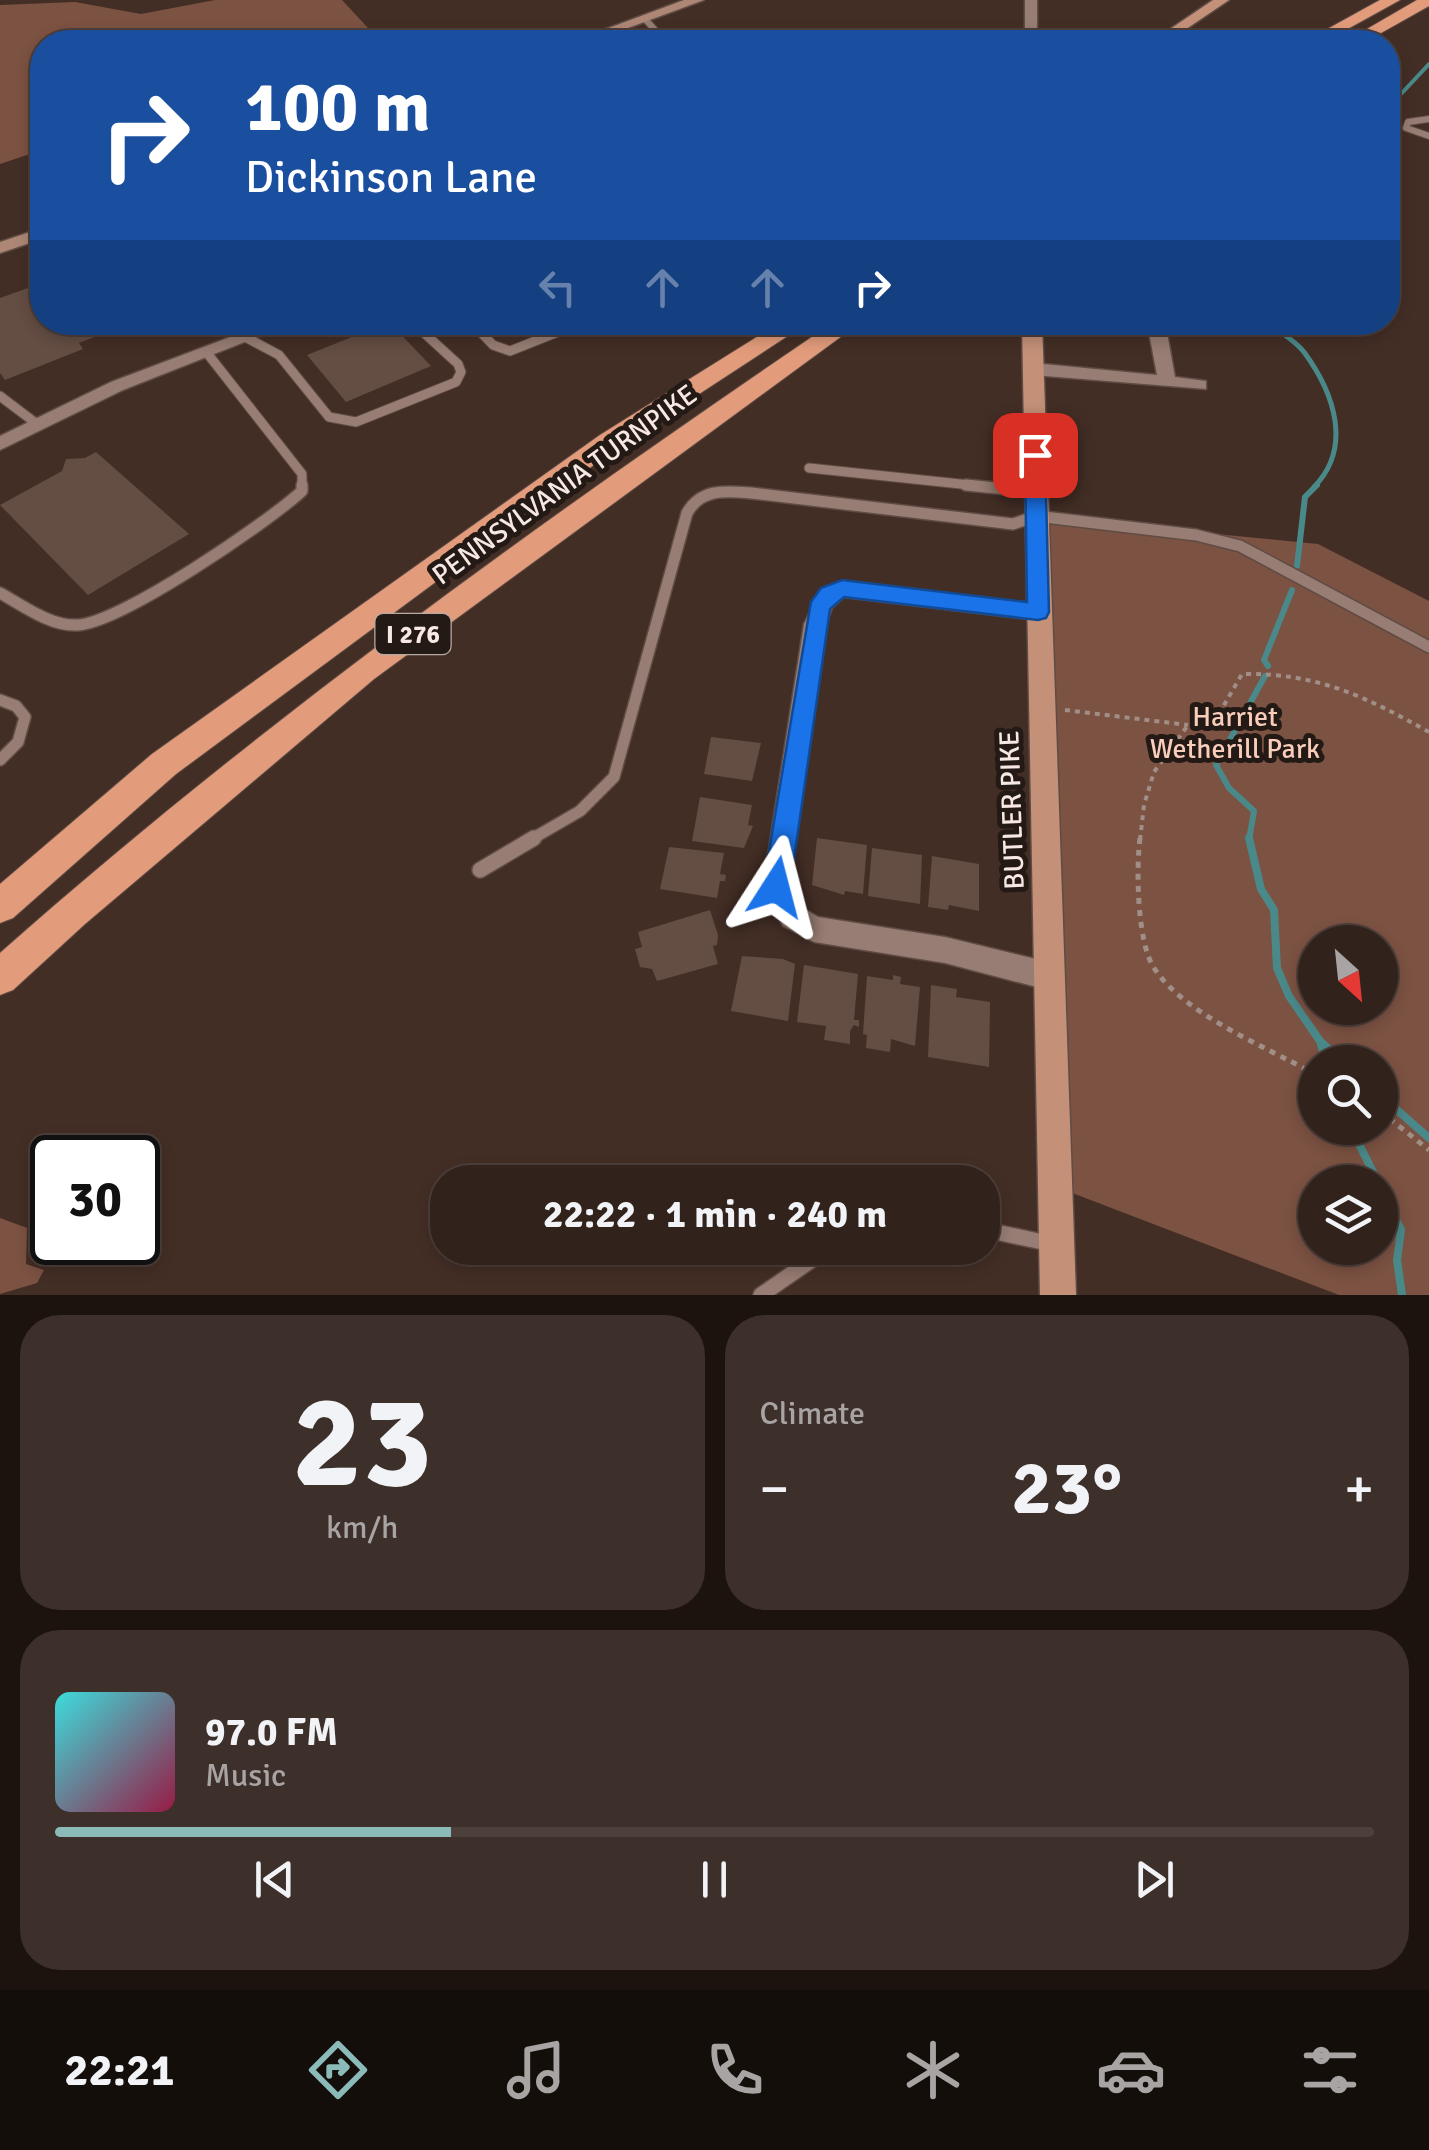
<!DOCTYPE html>
<html lang="en">
<head>
<meta charset="utf-8">
<style>
	body { margin:0; font-family:Signika,sans-serif; background:#3d2f29; color:#f1f3f6; height:100vh; display:flex; flex-direction:column; font-size:38px; white-space:nowrap }
	* { box-sizing:border-box; margin:0 }
	p { font-size:32px; color:#a8a4a3 }
	.icon { flex:none; width:55px; height:55px; fill:none; stroke:currentColor; stroke-width:2; stroke-linecap:round; stroke-linejoin:round }
	.map { position:relative; height:1295px; overflow:hidden }
	.drawer { display:flex; flex-direction:column; gap:20px; padding:20px; background:#1c130f; flex:1 }
	.drawer>* { flex:none }
	.top-card { position:absolute; left:30px; top:30px; width:1370px; height:305px; border-radius:40px; box-shadow:0 5px 15px #0003,0 0 0 2px #4d3f3b; background:#1a4fa0; color:#fff; overflow:hidden }
	.needle { width:65px; rotate:153deg }
	.controls { position:absolute; left:1298px; top:925px; display:grid; gap:20px }
	.controls a { display:grid; place-items:center; width:100px; height:100px; border-radius:50%; background:#32221c; box-shadow:0 5px 15px #0003,0 0 0 2px #4d3f3b; font-size:50px }
	.speed { position:absolute; left:30px; top:1135px; display:flex; gap:20px; font-size:50px; font-weight:700; text-align:center }
	.speed>* { display:grid; place-content:center; width:130px; height:130px; border-radius:50%; background:#32221c; box-shadow:0 5px 15px #0003,0 0 0 2px #4d3f3b; line-height:1 }
	.speed .limit { border:5px solid #111; border-radius:15px; background:#fff; color:#111 }
	.pin { position:absolute; display:grid; place-items:center; width:85px; height:85px; color:#fff; margin:-42px; border-radius:20px; box-shadow:0 5px 15px #0006 }
	.me { position:absolute; width:110px; margin:-55px; rotate:9deg; stroke-linejoin:round; filter:drop-shadow(0 0 8px #0008) }
	.turn { display:flex; align-items:center; gap:35px; height:210px; padding:0 50px; font-size:45px }
	.turn .icon { width:130px; height:130px; stroke-width:2.5 }
	.turn b { display:block; font-size:70px; line-height:85px }
	.lanes { display:flex; align-items:center; height:95px; padding:0 50px; background:#0003; justify-content:center; gap:50px; direction:ltr }
	.lanes .off { opacity:.35 }
	.big { font-size:75px; font-weight:700; line-height:1.1 }
	.drawer .widget { flex:1; display:flex; flex-direction:column; justify-content:center; gap:15px; min-width:0; padding:0 35px; border-radius:40px; background:#3d2f29 }
	.drawer .dial { align-items:center; gap:0 }
	.dial b { font-size:130px; line-height:1 }
	.song { display:flex; align-items:center; gap:30px }
	.cover { width:120px; height:120px; border-radius:15px; background:linear-gradient(135deg,hsl(180 70% 55%),hsl(340 70% 35%)) }
	.played { height:10px; border-radius:5px; background:linear-gradient(90deg,#8bbbb9 30%,#4d3f3b 30%) }
	.keys { display:flex; justify-content:space-around; direction:ltr }
	.heat { display:flex; justify-content:space-between; align-items:center; font-size:55px; direction:ltr }
	.drawer .tiles { flex:1; display:grid; gap:20px; grid-template-columns:1fr 1fr }
	.widget:last-child { grid-column:span 2 }
	.trip { position:absolute; left:430px; top:1165px; width:570px; height:100px; border-radius:40px; background:#32221c; box-shadow:0 5px 15px #0003,0 0 0 2px #4d3f3b; font-weight:700; line-height:100px; text-align:center }
	.tab-bar { display:flex; height:160px; justify-content:space-around; align-items:center; background:#140e0b; color:#a8a4a3 }
	.tab-bar .icon { width:70px; height:70px }
	.tab-bar .selected { color:#8bbbb9 }
	.tab-bar b { font-size:45px; color:#f1f3f6 }
	.map>svg:first-child { display:block }
	.green { fill:#7c5242; fill-rule:evenodd }
	.lines { fill:none; stroke-linecap:round; stroke-linejoin:round }
	.stream-far3 { stroke:#4a898a; stroke-width:4 }
	.stream-far2 { stroke:#4a898a; stroke-width:5 }
	.stream-far1 { stroke:#4a898a; stroke-width:6 }
	.stream { stroke:#4a898a; stroke-width:8 }
	.building { fill:#644d43 }
	.lane-far3-casing { stroke:#5f4c45; stroke-width:8 }
	.lane-far2-casing { stroke:#5f4c45; stroke-width:11 }
	.lane-far1-casing { stroke:#5f4c45; stroke-width:14 }
	.lane-casing { stroke:#5f4c45; stroke-width:18 }
	.street-casing { stroke:#5f4c45; stroke-width:3 }
	.secondary-casing { stroke:#5f4c45; stroke-width:3 }
	.primary-casing { stroke:#5f4c45; stroke-width:3 }
	.highway-casing { stroke:#5f4c45; stroke-width:2 }
	.path-far1 { stroke:#a08e87; stroke-width:4; stroke-dasharray:5 5; stroke-linecap:butt }
	.path { stroke:#a08e87; stroke-width:5; stroke-dasharray:6 6; stroke-linecap:butt }
	.lane-far3 { stroke:#977d73; stroke-width:6 }
	.lane-far2 { stroke:#977d73; stroke-width:9 }
	.lane-far1 { stroke:#977d73; stroke-width:11 }
	.lane { stroke:#977d73; stroke-width:15 }
	.street { fill:#977d73; fill-rule:evenodd }
	.secondary { fill:#ae8675; fill-rule:evenodd }
	.primary { fill:#c49078; fill-rule:evenodd }
	.highway { fill:#e29c7b; fill-rule:evenodd }
	.route { fill:#1a73e8; stroke:#114b97; stroke-width:2.5 }
	.labels { text-anchor:middle; stroke-width:10; stroke-linejoin:round; paint-order:stroke }
	.shield { fill:#231915; stroke:#b7aaa5; stroke-width:2.5 }
	.shield-label { font-size:25px; font-weight:bold; fill:#f7e8e3 }
	.street-label { font-size:28px; fill:#f7e8e3; stroke:#231915 }
	.park-label { font-size:28px; fill:#facdbb; stroke:#231915 }
</style>
</head>
<body>
<div class="map">
<svg width="1429" height="1295" viewBox="0 0 1429 1295">
	<rect width="100%" height="100%" fill="#432e25"/>
	<!-- green -->
	<g class="green">
		<polygon points="215,0 342,0 381,42 42,42 42,150 0,164 0,5 75,2 141,14"/>
		<path d="M1036,516L1318,544L1429,601V1295H1339L1054,1186ZM1315,942H1380V1008H1315ZM1315,1062H1380V1128H1315ZM1315,1182H1380V1248H1315Z"/>
		<polygon points="0,1218 27,1228 26,1264 44,1270 37,1283 0,1294"/>
	</g>
	<g class="lines">
		<!-- stream-far3 -->
		<polyline class="stream-far3" points="1388,98 1401,94 1429,64"/>
		<!-- stream-far2 -->
		<path class="stream-far2" d="M1267,322C1278,331 1295,340 1304,352C1334,393 1353,447 1314,487"/>
		<!-- stream-far1 -->
		<g class="stream-far1">
			<polyline points="1297,566 1305,497 1317,485"/>
			<polyline points="1268,666 1264,660 1292,590"/>
			<polyline points="1249,840 1254,811 1229,788 1216,765 1265,676"/>
		</g>
		<!-- stream -->
		<g class="stream">
			<polyline points="1249,838 1261,889 1274,910 1277,968 1289,996 1320,1041 1326,1062"/>
			<polyline points="1321,1042 1344,1062"/>
			<polyline points="1380,1095 1429,1138"/>
			<polyline points="1351,1128 1378,1182"/>
			<polyline points="1380,1187 1401,1230 1397,1260 1402,1295"/>
		</g>
	</g>
	<!-- building -->
	<g class="building">
		<polygon points="42,283 42,322 131,323 79,343 83,349 5,380 0,373 0,298"/>
		<polygon points="389,322 431,366 346,402 307,355"/>
		<polygon points="96,452 189,534 88,595 0,505 62,471 66,459 85,458"/>
		<polygon points="711,737 761,743 752,781 704,774"/>
		<polygon points="700,797 752,805 748,825 753,826 744,848 692,841"/>
		<polygon points="817,838 867,845 863,894 845,891 844,895 812,885"/>
		<polygon points="669,847 724,853 720,874 726,875 725,881 720,881 717,898 660,889"/>
		<polygon points="872,848 922,855 920,904 868,896"/>
		<polygon points="932,856 979,864 979,911 949,905 948,910 928,907"/>
		<polygon points="710,910 718,935 717,945 713,946 718,964 657,981 652,969 640,967 635,949 642,947 638,932"/>
		<polygon points="742,956 783,959 795,964 788,1021 731,1011"/>
		<polygon points="804,965 858,974 854,1020 859,1020 859,1027 854,1025 850,1031 850,1044 824,1040 826,1026 797,1022"/>
		<polygon points="893,975 901,977 900,984 920,987 915,1046 891,1039 890,1052 866,1048 867,1035 863,1034 867,976 893,980"/>
		<polygon points="931,985 957,989 956,997 990,1002 989,1067 928,1057"/>
	</g>
	<g class="lines">
		<defs>
			<g id="lane-far3">
				<polyline points="645,19 655,30 646,42"/>
				<polyline points="1429,119 1408,122 1406,128 1429,136"/>
			</g>
			<g id="lane-far2">
				<polyline points="471,322 493,345 510,351 583,322"/>
				<polyline points="247,338 279,355 329,417 356,422 456,382 461,372 458,364 412,322"/>
				<polyline points="207,353 302,474 302,487"/>
				<polyline points="0,396 37,424"/>
				<polyline points="809,468 989,487"/>
			</g>
			<g id="lane-far1">
				<polyline points="966,485 1035,492"/>
				<path d="M0,593C22,605 51,627 78,625C122,622 267,523 302,491V485"/>
				<polyline points="0,700 16,706 25,717 18,742 0,760"/>
				<path d="M530,840L580,811L614,777L687,513C701,488 726,491 751,493L1013,524L1036,516L1196,535L1240,546L1429,647"/>
			</g>
			<g id="lane">
				<polyline points="480,870 534,838"/>
				<polyline points="982,1229 1052,1244"/>
				<polyline points="761,1295 829,1248"/>
			</g>
			<g id="street">
				<rect x="1025" y="0" width="12" height="42"/>
				<polygon points="270,322 295,322 123,390 0,450 0,436 111,382"/>
				<polygon points="1147,322 1165,322 1175,377 1206,381 1206,389 1033,375 1024,369 1033,363 1157,375"/>
				<polygon points="843,581 1038,604 1049,612 1038,620 844,597 832,608 826,624 789,885 803,908 818,917 945,937 1048,962 1058,966 1062,976 1058,986 1048,990 945,963 814,942 783,926 763,887 804,624 820,592"/>
			</g>
			<g id="secondary">
				<polygon points="684,0 704,0 590,42 571,42"/>
				<polygon points="42,228 42,239 0,253 0,242"/>
			</g>
			<g id="primary">
				<polygon points="1213,0 1229,0 1167,42 1151,42"/>
				<polygon points="1022,322 1042,322 1076,1295 1040,1295"/>
			</g>
			<g id="highway">
				<polygon points="1380,0 1400,0 1324,42 1304,42"/>
				<polygon points="1417,0 1429,0 1429,6 1381,33 1367,29"/>
				<polygon points="781,322 809,322 618,447 176,774 13,918 0,923 0,884 152,754 600,435"/>
				<path d="M834,322H861L374,679L85,924L13,990L0,995V953C262,721 545,518 834,322Z"/>
			</g>
		</defs>
		<!-- lane-far3 casing -->
		<use href="#lane-far3" class="lane-far3-casing"/>
		<!-- lane-far2 casing -->
		<use href="#lane-far2" class="lane-far2-casing"/>
		<!-- lane-far1 casing -->
		<use href="#lane-far1" class="lane-far1-casing"/>
		<!-- lane casing -->
		<use href="#lane" class="lane-casing"/>
		<!-- street casing -->
		<use href="#street" class="street-casing"/>
		<!-- secondary casing -->
		<use href="#secondary" class="secondary-casing"/>
		<!-- primary casing -->
		<use href="#primary" class="primary-casing"/>
		<!-- highway casing -->
		<use href="#highway" class="highway-casing"/>
		<!-- path-far1 -->
		<g class="path-far1">
			<polyline points="1065,710 1188,725"/>
			<path d="M1140,840L1144,805L1154,772L1188,725L1220,712L1242,674C1318,673 1364,696 1429,732"/>
		</g>
		<!-- path -->
		<g class="path">
			<path d="M1140,838C1136,868 1137,942 1154,968C1185,1015 1266,1047 1315,1074"/>
			<polyline points="1380,1111 1429,1150"/>
		</g>
		<!-- lane-far3 -->
		<use href="#lane-far3" class="lane-far3"/>
		<!-- lane-far2 -->
		<use href="#lane-far2" class="lane-far2"/>
		<!-- lane-far1 -->
		<use href="#lane-far1" class="lane-far1"/>
		<!-- lane -->
		<use href="#lane" class="lane"/>
		<!-- street -->
		<use href="#street" class="street"/>
		<!-- secondary -->
		<use href="#secondary" class="secondary"/>
		<!-- primary -->
		<use href="#primary" class="primary"/>
		<!-- highway -->
		<use href="#highway" class="highway"/>
	</g>
	<!-- route -->
	<polygon class="route" points="1035,449 1045,455 1049,612 1046,618 1038,620 844,597 830,609 790,887 786,895 776,899 767,895 763,887 811,602 821,588 842,580 1027,602 1025,455"/>
	<g class="labels">
		<!-- shield labels -->
		<rect class="shield" x="375.5" y="614" width="75" height="40" rx="8"/>
		<g class="shield-label">
			<text x="413" y="643">I 276</text>
		</g>
		<!-- street labels -->
		<g class="street-label">
			<text transform="translate(564 484) rotate(-36)" y="10">PENNSYLVANIA TURNPIKE</text>
			<text transform="translate(1011 810) rotate(-92)" y="10">BUTLER PIKE</text>
		</g>
		<!-- park labels -->
		<g class="park-label">
			<text x="1235" y="726">Harriet<tspan x="1235" dy="32">Wetherill Park</tspan></text>
		</g>
	</g>
</svg>
<div class="controls">
<a><svg class="needle" viewBox="-14 -14 28 28"><path d="M0-13l5 13h-10z" fill="#e53935"/><path d="M0 13l5-13h-10z" fill="#a8a4a3"/></svg></a>
<a><svg class="icon" aria-label="search" viewBox="0 0 24 24"><circle cx="10" cy="10" r="6"/><path d="M15 15l6 6"/></svg></a>
<a><svg class="icon" aria-label="layers" viewBox="0 0 24 24"><path d="M12 4l9 5-9 5-9-5zM3 14l9 5 9-5"/></svg></a>
</div>
<div class="speed"><div class="limit">30</div></div>
<div class="pin" style="left:1035px;top:455px;background:#d93025"><svg class="icon" aria-label="arrive" viewBox="0 0 24 24"><path d="M6 21V4h12l-3 4 3 4H6"/></svg></div>
<svg class="me" style="left:776px;top:887px" viewBox="-20 -20 40 40"><path d="M0-17L14 15 0 8-14 15z" fill="#1a73e8" stroke="#fff" stroke-width="4"/></svg>
<div class="trip">22:22 · 1 min · 240 m</div>
<div class="top-card">
<div class="turn"><svg class="icon" aria-label="right" viewBox="0 0 24 24"><path d="M7 20v-9h11M14 6l5 5-5 5"/></svg><div><b>100 m</b>Dickinson Lane</div></div>
<div class="lanes"><svg class="icon off" aria-label="left" viewBox="0 0 24 24"><path d="M17 20v-9H6M10 6l-5 5 5 5"/></svg><svg class="icon off" aria-label="ahead" viewBox="0 0 24 24"><path d="M12 20V5M6 11l6-6 6 6"/></svg><svg class="icon off" aria-label="ahead" viewBox="0 0 24 24"><path d="M12 20V5M6 11l6-6 6 6"/></svg><svg class="icon" aria-label="right" viewBox="0 0 24 24"><path d="M7 20v-9h11M14 6l5 5-5 5"/></svg></div>
</div>
</div>
<section class="drawer">
<div class="tiles">
<div class="widget dial"><b>23</b><p>km/h</p></div>
<div class="widget"><p>Climate</p>
<div class="heat"><a>−</a><b class="big">23°</b><a>+</a></div>
</div>
<div class="widget">
<div class="song"><i class="cover"></i><div><b>97.0 FM</b><p>Music</p></div></div>
<div class="played"></div>
<div class="keys"><svg class="icon" aria-label="previous" viewBox="0 0 24 24"><path d="M18 5L8 12l10 7zM5 5v14"/></svg><svg class="icon" aria-label="pause" viewBox="0 0 24 24"><path d="M8 5v14M16 5v14"/></svg><svg class="icon" aria-label="next" viewBox="0 0 24 24"><path d="M6 5l10 7-10 7zM19 5v14"/></svg></div>
</div>
</div>
</section>
<nav class="tab-bar">
<b>22:21</b>
<svg class="icon selected" aria-label="directions" viewBox="0 0 24 24"><path d="M12 3l9 9-9 9-9-9zM9 14v-3h6M13 9l2 2-2 2"/></svg>
<svg class="icon" aria-label="music" viewBox="0 0 24 24"><path d="M9 18V5l10-2v13"/><circle cx="6" cy="18" r="3"/><circle cx="16" cy="16" r="3"/></svg>
<svg class="icon" aria-label="phone" viewBox="0 0 24 24"><path d="M5 4h4l2 5-3 2q2 4 5 5l2-3 5 2v4C11 20 4 13 5 4z"/></svg>
<svg class="icon" aria-label="climate" viewBox="0 0 24 24"><path d="M12 3v18M4 7l16 10M4 17L20 7"/></svg>
<svg class="icon" aria-label="car" viewBox="0 0 24 24"><path d="M5 17H2v-5l4-1 3-4h7l3 4 3 1v5h-3M9 17h6M6 11h13"/><circle cx="7" cy="17" r="2"/><circle cx="17" cy="17" r="2"/></svg>
<svg class="icon" aria-label="filters" viewBox="0 0 24 24"><path d="M4 7h16M4 17h16"/><circle cx="9" cy="7" r="2"/><circle cx="15" cy="17" r="2"/></svg>
</nav>
</body>
</html>
